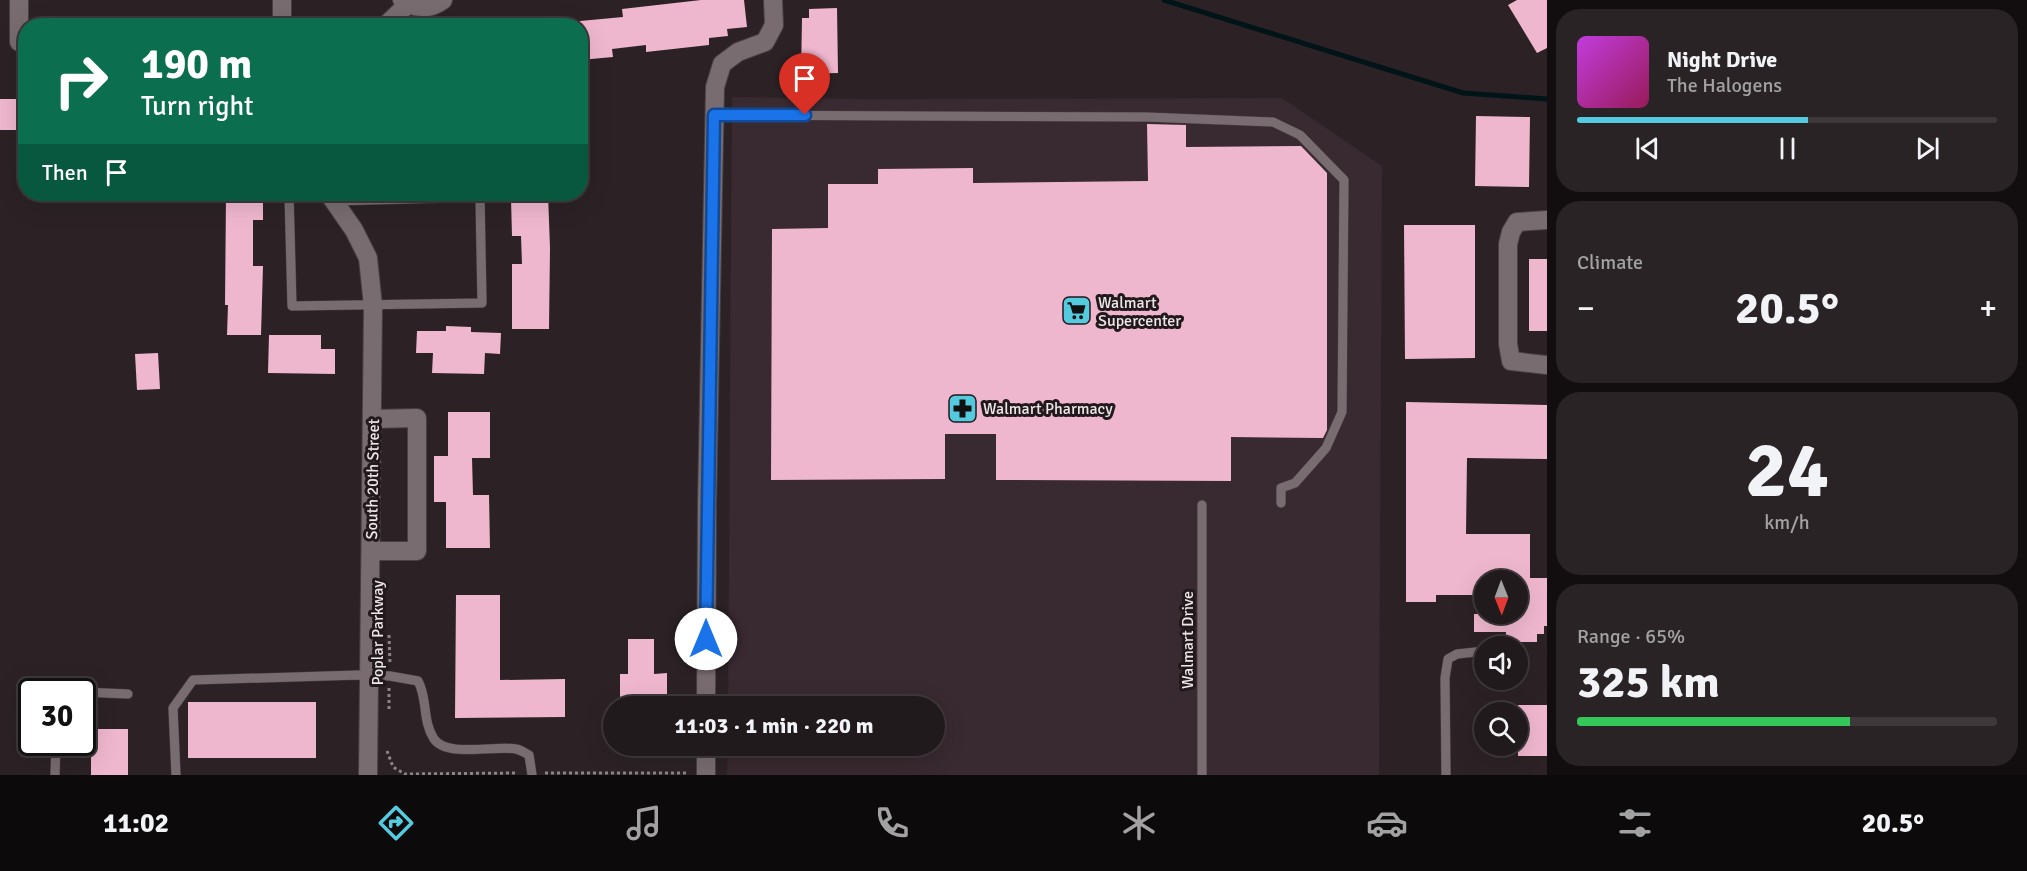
<!DOCTYPE html>
<html lang="en">
<head>
<meta charset="utf-8">
<style>
	body { margin:0; font-family:Signika,sans-serif; background:#292325; color:#f1f3f6; height:100vh; display:flex; flex-direction:column; font-size:22px; white-space:nowrap }
	* { box-sizing:border-box; margin:0 }
	p { font-size:20px; color:#a2a1a3 }
	.icon { flex:none; width:33px; height:33px; fill:none; stroke:currentColor; stroke-width:2; stroke-linecap:round; stroke-linejoin:round }
	.map { position:relative; flex:1; overflow:hidden }
	.side { display:flex; flex-direction:column; gap:9px; padding:9px; background:#120e0f; width:480px }
	.side>* { flex:none }
	.guide { position:absolute; left:18px; top:18px; width:570px; height:183px; border-radius:24px; box-shadow:0 6px 24px #0002,0 0 0 2px #3e383b; background:#0b6e4f; color:#fff; overflow:hidden }
	.needle { width:39px; rotate:179deg }
	.fabs { position:absolute; left:1474px; top:570px; display:grid; gap:12px }
	.fabs a { display:grid; place-items:center; width:54px; height:54px; border-radius:50%; background:#211a1c; box-shadow:0 6px 24px #0002,0 0 0 2px #3e383b; font-size:30px }
	.speed { position:absolute; left:18px; top:678px; display:flex; gap:12px; font-size:30px; font-weight:700; text-align:center }
	.speed>* { display:grid; place-content:center; width:78px; height:78px; border-radius:50%; background:#211a1c; box-shadow:0 6px 24px #0002,0 0 0 2px #3e383b; line-height:1 }
	.speed .limit { border:3px solid #111; border-radius:9px; background:#fff; color:#111 }
	.pin { position:absolute; display:grid; place-items:center; width:51px; height:51px; color:#fff; margin:-62px -26px; border-radius:50% 50% 50% 0; rotate:-45deg; box-shadow:0 0 6px #0007 }
	.pin .icon { rotate:45deg }
	.me { position:absolute; width:66px; margin:-33px; rotate:0deg; stroke-linejoin:round; filter:drop-shadow(0 0 4px #0008) }
	.turn { display:flex; align-items:center; gap:21px; height:126px; padding:0 24px; font-size:27px }
	.turn .icon { width:78px; height:78px; stroke-width:2.5 }
	.turn b { display:block; font-size:42px; line-height:51px }
	.then { display:flex; align-items:center; height:57px; padding:0 24px; background:#0003; gap:12px; font-size:22px }
	.big { font-size:45px; font-weight:700; line-height:1.1 }
	.side .card { flex:1; display:flex; flex-direction:column; justify-content:center; gap:9px; min-width:0; padding:0 21px; border-radius:24px; background:#292325 }
	.side .dial { align-items:center; gap:0 }
	.dial b { font-size:78px; line-height:1 }
	.song { display:flex; align-items:center; gap:18px }
	.cover { width:72px; height:72px; border-radius:9px; background:linear-gradient(135deg,hsl(290 70% 55%),hsl(330 70% 35%)) }
	.played { height:6px; border-radius:3px; background:linear-gradient(90deg,#54cade 55%,#3e383b 55%) }
	.keys { display:flex; justify-content:space-around; direction:ltr }
	.heat { display:flex; justify-content:space-between; align-items:center; font-size:33px; direction:ltr }
	.charge { height:9px; border-radius:4px; background:linear-gradient(90deg,#34c759 65%,#3e383b 0) }
	.trip { position:absolute; left:603px; top:696px; width:342px; height:60px; border-radius:30px; background:#211a1c; box-shadow:0 6px 24px #0002,0 0 0 2px #3e383b; font-weight:700; line-height:60px; text-align:center }
	.menu { display:flex; height:96px; justify-content:space-around; align-items:center; background:#0d0a0b; color:#a2a1a3 }
	.menu .icon { width:42px; height:42px }
	.menu .current { color:#54cade }
	.menu b { font-size:27px; color:#f1f3f6 }
	main { display:flex; flex:1; min-height:0 }
	.map>svg:first-child { display:block }
	.built { fill:#392930 }
	.lines { fill:none; stroke-linecap:round; stroke-linejoin:round }
	.stream { stroke:#011418; stroke-width:5 }
	.building { fill:#efb7ce }
	.lane-casing { stroke:#484043; stroke-width:10 }
	.street-casing { stroke:#484043; stroke-width:20 }
	.path { stroke:#8d8487; stroke-width:3; stroke-dasharray:3 3; stroke-linecap:butt }
	.lane { stroke:#786c71; stroke-width:9 }
	.street { stroke:#786c71; stroke-width:18 }
	.route-casing { stroke:#114b97; stroke-width:15 }
	.route { stroke:#1a73e8; stroke-width:10 }
	.labels { text-anchor:middle; stroke-width:6; stroke-linejoin:round; paint-order:stroke }
	.poi-label { font-size:16px; fill:#eee7e9; stroke:#22191d; text-anchor:start }
	.street-label { font-size:16px; fill:#eee7e9; stroke:#22191d }
</style>
</head>
<body>
<main>
<div class="map">
<svg width="1547" height="775" viewBox="0 0 1547 775">
	<rect width="100%" height="100%" fill="#2c2226"/>
	<!-- built -->
	<polygon class="built" points="732,97 862,99 1282,98 1382,166 1379,775 727,775 728,746 934,746 934,706 728,706"/>
	<g class="lines">
		<!-- stream -->
		<polyline class="stream" points="1164,0 1463,93 1547,99"/>
	</g>
	<!-- building -->
	<g class="building">
		<polygon points="701,0 744,0 747,27 727,29 728,36 709,38 709,45 646,52 646,45 612,49 613,57 580,60 580,21 623,17 622,9"/>
		<polygon points="1517,0 1547,0 1547,48 1537,53 1508,5"/>
		<polygon points="837,8 838,73 801,74 802,18 809,18 809,9"/>
		<rect x="0" y="99" width="17" height="31"/>
		<polygon points="1476,116 1530,117 1529,187 1475,186"/>
		<polygon points="1147,124 1186,125 1186,147 1301,146 1327,173 1327,430 1323,438 1231,437 1231,481 996,480 996,434 945,434 945,479 771,480 772,229 828,228 828,184 878,184 878,169 973,168 973,183 1148,181"/>
		<polygon points="226,194 263,194 263,220 253,220 253,266 263,266 261,335 227,335 228,305 225,305"/>
		<polygon points="522,194 548,194 550,248 549,329 512,329 512,264 522,264 521,236 512,236 511,199 522,199"/>
		<polygon points="1404,225 1475,225 1475,358 1405,359"/>
		<rect x="1529" y="259" width="18" height="72"/>
		<polygon points="446,326 471,327 471,332 501,333 500,354 485,353 484,374 432,373 433,353 416,353 417,331 446,331"/>
		<polygon points="269,335 321,335 321,349 335,349 335,374 268,373"/>
		<polygon points="158,353 160,389 137,390 135,354"/>
		<polygon points="1406,402 1547,405 1547,459 1467,458 1466,534 1530,534 1530,578 1547,578 1547,626 1544,626 1544,634 1537,634 1537,642 1505,642 1506,632 1474,632 1474,614 1518,614 1518,580 1485,580 1485,595 1436,595 1436,602 1406,602"/>
		<polygon points="448,412 490,412 490,458 472,458 473,495 489,495 490,548 446,548 446,502 434,502 434,456 448,456"/>
		<polygon points="456,595 500,595 500,680 565,679 565,717 455,718"/>
		<polygon points="628,639 654,639 654,674 667,673 667,706 620,706 620,674 628,674"/>
		<rect x="188" y="702" width="128" height="56"/>
		<rect x="1518" y="705" width="29" height="51"/>
		<rect x="91" y="729" width="37" height="46"/>
	</g>
	<g class="lines">
		<defs>
			<g id="lane">
				<polyline points="714,115 1147,117 1273,122 1300,135 1344,180 1342,412 1326,448 1295,483 1281,488 1281,503"/>
				<polyline points="289,194 292,306 482,303 480,197 334,201"/>
				<polyline points="82,692 128,694"/>
				<polyline points="55,775 56,742"/>
				<path d="M176,775L173,708L193,680L359,675L390,676L418,681C428,699 422,721 434,739C447,758 496,745 516,749C521,750 525,753 529,755L532,775"/>
				<polyline points="1202,775 1202,505"/>
				<polyline points="1446,775 1445,678 1448,659 1457,654 1485,651"/>
			</g>
			<g id="street">
				<path d="M402,0C415,9 430,10 443,0"/>
				<polyline points="282,26 282,0"/>
				<polyline points="385,26 408,4"/>
				<polyline points="19,42 19,0"/>
				<polyline points="329,194 354,230 368,258 373,306 368,775"/>
				<polyline points="1547,220 1517,222 1511,232 1508,244 1508,344 1511,361 1547,365"/>
				<polyline points="371,551 417,551 417,418 372,419"/>
				<polyline points="706,706 707,503 715,87 722,64 738,52 765,42 774,25 773,0"/>
				<polyline points="706,775 706,746"/>
			</g>
		</defs>
		<!-- lane casing -->
		<use href="#lane" class="lane-casing"/>
		<!-- street casing -->
		<use href="#street" class="street-casing"/>
		<!-- path -->
		<g class="path">
			<polyline points="37,25 74,26"/>
			<polyline points="389,635 390,664"/>
			<polyline points="389,709 389,688"/>
			<polyline points="387,751 393,767 405,774 518,773"/>
			<polyline points="545,773 689,773"/>
		</g>
		<!-- lane -->
		<use href="#lane" class="lane"/>
		<!-- street -->
		<use href="#street" class="street"/>
	</g>
	<g class="lines">
		<defs>
			<polyline id="route" points="706,639 714,115 805,115"/>
		</defs>
		<!-- route casing -->
		<use href="#route" class="route-casing"/>
		<!-- route -->
		<use href="#route" class="route"/>
	</g>
	<!-- icons -->
	<defs>
		<symbol id="supermarket-square" viewBox="-11 -11 22 22"><rect x="-9" y="-9" width="18" height="18" rx="4" fill="#54cade" stroke="#22191d"/><path d="M-6-5.5h2.5l.6 2H6L4.5 2H-2.5L-4.4-4H-6ZM-1.5 3.2a1.3 1.3 0 1 0 .1 0ZM3 3.2a1.3 1.3 0 1 0 .1 0Z" fill="#111"/></symbol>
		<symbol id="pharmacy-square" viewBox="-11 -11 22 22"><rect x="-9" y="-9" width="18" height="18" rx="4" fill="#54cade" stroke="#22191d"/><path d="M-2-6h4v4h4v4h-4v4h-4v-4h-4v-4h4Z" fill="#111"/></symbol>
	</defs>
	<g fill-rule="evenodd">
		<use href="#supermarket-square" x="1060" y="294" width="33" height="33"/>
		<use href="#pharmacy-square" x="946" y="392" width="33" height="33"/>
	</g>
	<g class="labels">
		<!-- poi labels -->
		<g class="poi-label">
			<text x="1098" y="308">Walmart<tspan x="1098" dy="18">Supercenter</tspan></text>
			<text x="983" y="414">Walmart Pharmacy</text>
		</g>
		<!-- street labels -->
		<g class="street-label">
			<text transform="translate(372 479) rotate(-89)" y="6">South 20th Street</text>
			<text transform="translate(377 633) rotate(-90)" y="6">Poplar Parkway</text>
			<text transform="translate(1187 640) rotate(-90)" y="6">Walmart Drive</text>
		</g>
	</g>
</svg>
<div class="fabs">
<a><svg class="needle" viewBox="-14 -14 28 28"><path d="M0-13l5 13h-10z" fill="#e53935"/><path d="M0 13l5-13h-10z" fill="#a2a1a3"/></svg></a>
<a><svg class="icon" aria-label="sound" viewBox="0 0 24 24"><path d="M4 9h4l5-4v14l-5-4H4zM17 9q2 3 0 6"/></svg></a>
<a><svg class="icon" aria-label="search" viewBox="0 0 24 24"><circle cx="10" cy="10" r="6"/><path d="M15 15l6 6"/></svg></a>
</div>
<div class="speed"><div class="limit">30</div></div>
<div class="pin" style="left:805px;top:115px;background:#d93025"><svg class="icon" aria-label="arrive" viewBox="0 0 24 24"><path d="M6 21V4h12l-3 4 3 4H6"/></svg></div>
<svg class="me" style="left:706px;top:639px" viewBox="-20 -20 40 40"><circle r="19" fill="#fff"/><path d="M0-13L10 11 0 6-10 11z" fill="#1a73e8"/></svg>
<div class="trip">11:03 · 1 min · 220 m</div>
<div class="guide">
<div class="turn"><svg class="icon" aria-label="right" viewBox="0 0 24 24"><path d="M7 20v-9h11M14 6l5 5-5 5"/></svg><div><b>190 m</b>Turn right</div></div>
<div class="then">Then<svg class="icon" aria-label="arrive" viewBox="0 0 24 24"><path d="M6 21V4h12l-3 4 3 4H6"/></svg></div>
</div>
</div>
<section class="side">
<div class="card">
<div class="song"><i class="cover"></i><div><b>Night Drive</b><p>The Halogens</p></div></div>
<div class="played"></div>
<div class="keys"><svg class="icon" aria-label="previous" viewBox="0 0 24 24"><path d="M18 5L8 12l10 7zM5 5v14"/></svg><svg class="icon" aria-label="pause" viewBox="0 0 24 24"><path d="M8 5v14M16 5v14"/></svg><svg class="icon" aria-label="next" viewBox="0 0 24 24"><path d="M6 5l10 7-10 7zM19 5v14"/></svg></div>
</div>
<div class="card"><p>Climate</p>
<div class="heat"><a>−</a><b class="big">20.5°</b><a>+</a></div>
</div>
<div class="card dial"><b>24</b><p>km/h</p></div>
<div class="card"><p>Range · 65%</p><b class="big">325 km</b><div class="charge"></div></div>
</section>
</main>
<nav class="menu">
<b>11:02</b>
<svg class="icon current" aria-label="directions" viewBox="0 0 24 24"><path d="M12 3l9 9-9 9-9-9zM9 14v-3h6M13 9l2 2-2 2"/></svg>
<svg class="icon" aria-label="music" viewBox="0 0 24 24"><path d="M9 18V5l10-2v13"/><circle cx="6" cy="18" r="3"/><circle cx="16" cy="16" r="3"/></svg>
<svg class="icon" aria-label="phone" viewBox="0 0 24 24"><path d="M5 4h4l2 5-3 2q2 4 5 5l2-3 5 2v4C11 20 4 13 5 4z"/></svg>
<svg class="icon" aria-label="climate" viewBox="0 0 24 24"><path d="M12 3v18M4 7l16 10M4 17L20 7"/></svg>
<svg class="icon" aria-label="car" viewBox="0 0 24 24"><path d="M5 17H2v-5l4-1 3-4h7l3 4 3 1v5h-3M9 17h6M6 11h13"/><circle cx="7" cy="17" r="2"/><circle cx="17" cy="17" r="2"/></svg>
<svg class="icon" aria-label="filters" viewBox="0 0 24 24"><path d="M4 7h16M4 17h16"/><circle cx="9" cy="7" r="2"/><circle cx="15" cy="17" r="2"/></svg>
<b>20.5°</b>
</nav>
</body>
</html>
